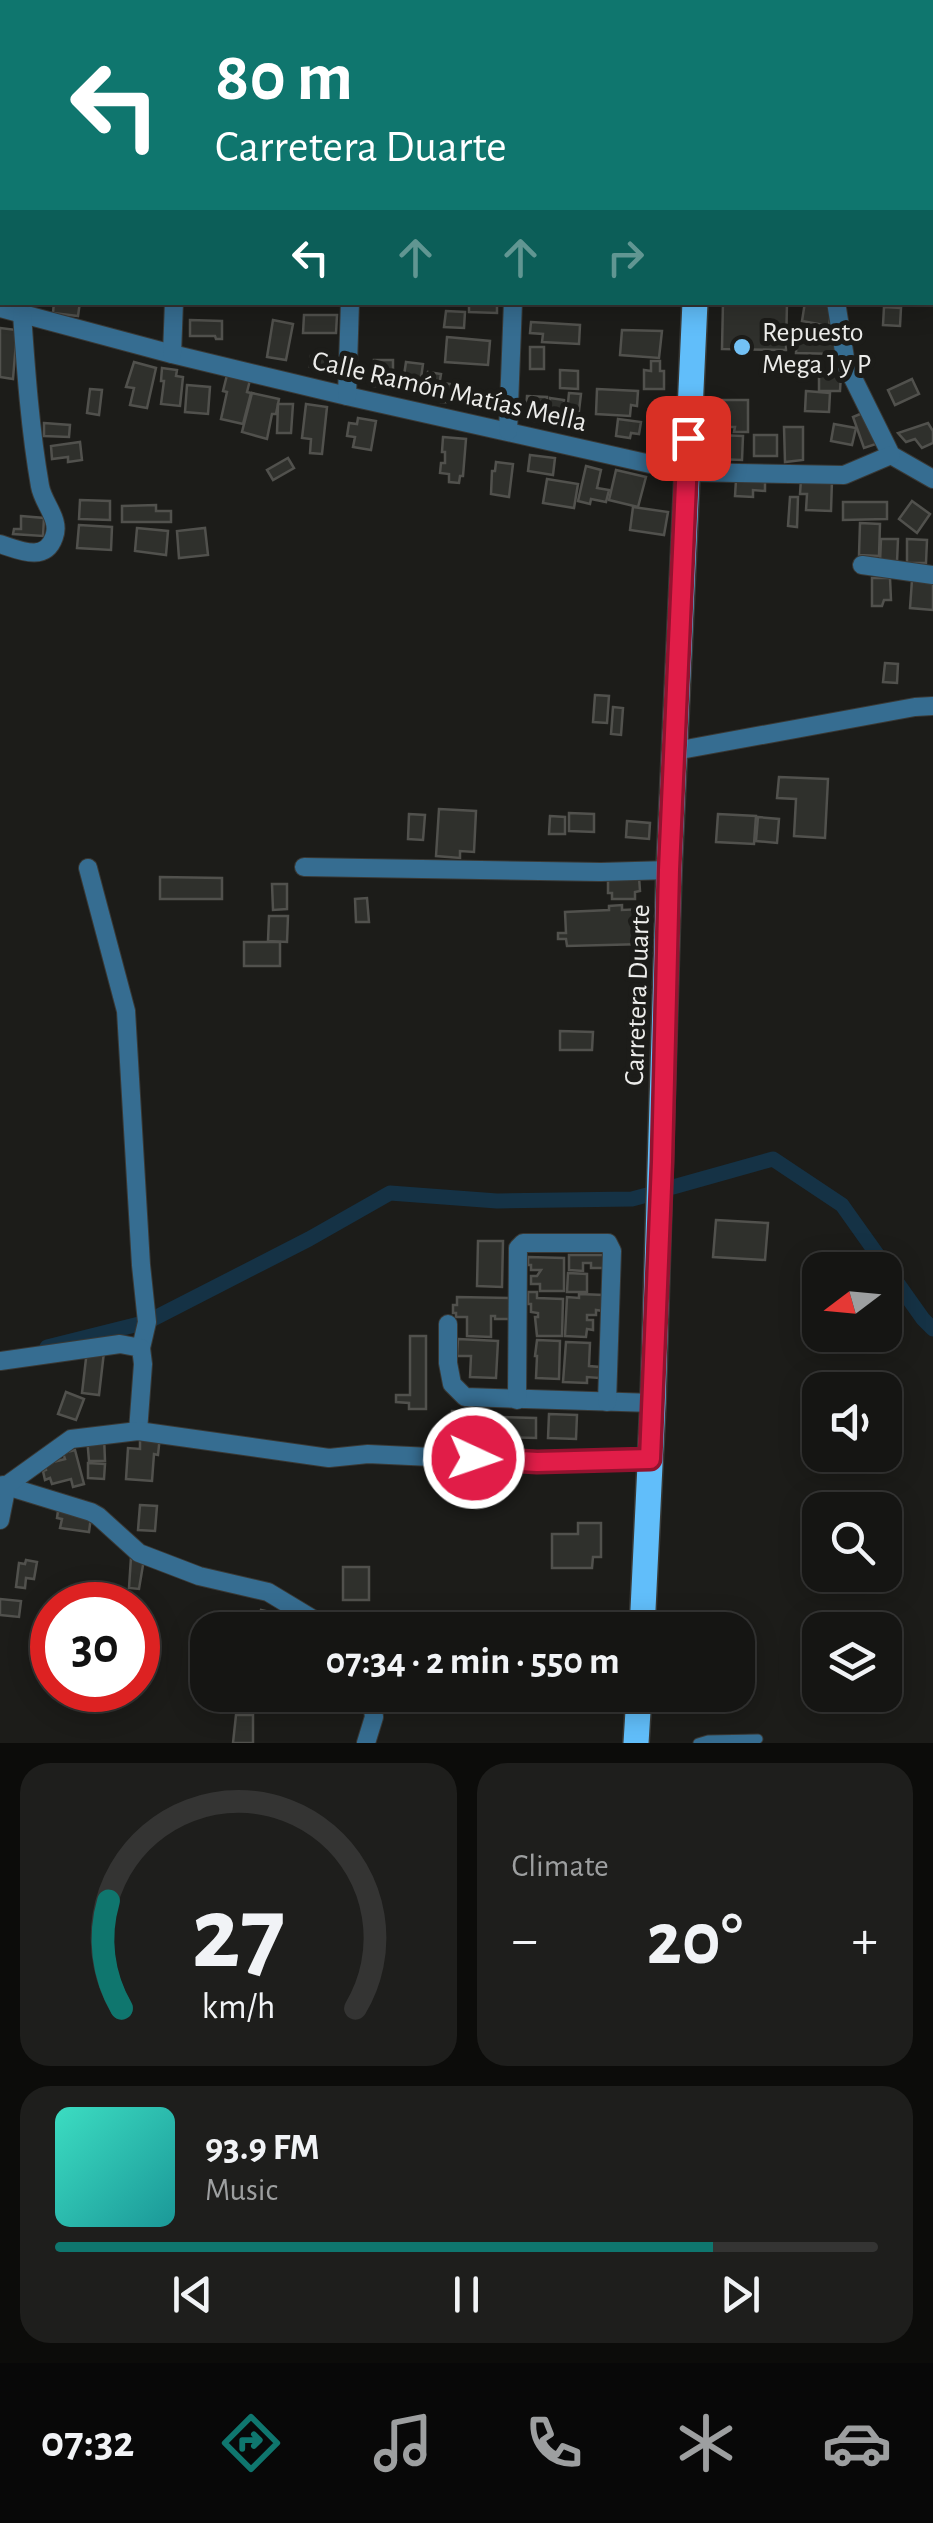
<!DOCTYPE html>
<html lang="en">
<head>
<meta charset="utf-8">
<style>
	body { margin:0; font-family:"Alegreya Sans",sans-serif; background:#1e1e1c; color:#f1f3f6; height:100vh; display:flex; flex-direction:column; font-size:38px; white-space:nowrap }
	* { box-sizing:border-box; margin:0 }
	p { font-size:32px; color:#9d9fa0 }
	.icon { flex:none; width:55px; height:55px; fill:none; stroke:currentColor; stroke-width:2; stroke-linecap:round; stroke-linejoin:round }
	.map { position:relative; height:1743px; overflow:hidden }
	.panel { display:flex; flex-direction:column; gap:20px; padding:20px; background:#0c0c0a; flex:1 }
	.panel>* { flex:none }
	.top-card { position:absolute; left:0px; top:0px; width:935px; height:305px; box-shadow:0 5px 25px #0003,0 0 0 2px #343433; background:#0f766e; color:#fff; overflow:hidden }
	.needle { width:65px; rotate:254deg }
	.controls { position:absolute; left:802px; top:1252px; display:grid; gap:20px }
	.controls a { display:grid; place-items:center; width:100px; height:100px; border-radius:20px; background:#151513; box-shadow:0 5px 25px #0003,0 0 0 2px #343433; font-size:50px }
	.speed { position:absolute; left:30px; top:1582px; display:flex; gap:20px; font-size:50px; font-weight:700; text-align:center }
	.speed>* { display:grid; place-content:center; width:130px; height:130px; border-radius:50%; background:#151513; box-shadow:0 5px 25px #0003,0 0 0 2px #343433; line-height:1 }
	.speed .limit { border:15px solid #d22; background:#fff; color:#111 }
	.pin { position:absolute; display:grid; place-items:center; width:85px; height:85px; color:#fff; margin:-42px; border-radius:20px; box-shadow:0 5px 15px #0006 }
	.me { position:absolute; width:110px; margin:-55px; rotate:93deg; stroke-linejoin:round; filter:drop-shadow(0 0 8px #0008) }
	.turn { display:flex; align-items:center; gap:35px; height:210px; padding:0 50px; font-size:45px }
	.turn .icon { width:130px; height:130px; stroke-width:2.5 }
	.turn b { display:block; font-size:70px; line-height:85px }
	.lanes { display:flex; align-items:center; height:95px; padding:0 50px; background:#0003; justify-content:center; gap:50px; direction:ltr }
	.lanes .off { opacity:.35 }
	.big { font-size:75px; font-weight:600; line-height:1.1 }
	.panel .widget { flex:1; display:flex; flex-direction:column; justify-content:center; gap:15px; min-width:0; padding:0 35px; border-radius:30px; background:#1e1e1c }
	.panel .dial { align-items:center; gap:0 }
	.dial svg { height:260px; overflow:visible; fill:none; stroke:#343433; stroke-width:7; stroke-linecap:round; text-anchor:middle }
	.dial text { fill:#f1f3f6; stroke:none }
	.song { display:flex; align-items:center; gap:30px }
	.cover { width:120px; height:120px; border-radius:15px; background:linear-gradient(135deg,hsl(170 70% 55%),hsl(180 70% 35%)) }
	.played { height:10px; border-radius:5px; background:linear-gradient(90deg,#0f766e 80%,#343433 80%) }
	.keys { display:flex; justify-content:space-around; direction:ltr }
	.heat { display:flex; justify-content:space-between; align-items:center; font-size:55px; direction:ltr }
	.panel .tiles { flex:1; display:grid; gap:20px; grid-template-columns:1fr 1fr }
	.widget:last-child { grid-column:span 2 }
	.trip { position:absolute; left:190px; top:1612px; width:565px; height:100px; border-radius:30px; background:#151513; box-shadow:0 5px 25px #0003,0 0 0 2px #343433; font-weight:600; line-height:100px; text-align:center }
	.menu { display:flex; height:160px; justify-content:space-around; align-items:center; background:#080808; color:#9d9fa0 }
	.menu .icon { width:70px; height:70px }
	.menu .active { color:#0f766e }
	.menu b { font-size:45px; color:#f1f3f6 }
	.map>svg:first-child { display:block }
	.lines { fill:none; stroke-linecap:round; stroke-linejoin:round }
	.canal { stroke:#153245; stroke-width:15 }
	.building { fill:#2f302c; stroke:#51514d; stroke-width:2.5 }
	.service-casing { stroke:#393936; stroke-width:11 }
	.minor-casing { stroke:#393936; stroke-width:20 }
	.primary-casing { stroke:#393936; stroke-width:28 }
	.service { stroke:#366d91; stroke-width:9 }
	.minor { stroke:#366d91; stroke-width:18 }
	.primary { stroke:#61befa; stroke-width:25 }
	.route-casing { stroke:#92132f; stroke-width:25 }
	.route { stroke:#e11d48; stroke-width:18 }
	.poi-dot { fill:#73c1f5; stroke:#1c1c19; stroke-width:4 }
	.labels { text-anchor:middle; stroke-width:10; stroke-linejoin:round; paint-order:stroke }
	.poi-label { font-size:28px; fill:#ececea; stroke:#1c1c19; text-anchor:start }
	.street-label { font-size:28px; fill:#ececea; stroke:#1c1c19 }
</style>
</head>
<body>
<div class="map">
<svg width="933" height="1743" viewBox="0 0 933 1743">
	<rect width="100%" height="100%" fill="#1c1c19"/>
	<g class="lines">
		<!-- canal -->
		<g class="canal">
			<polyline points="673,1187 773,1159 842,1205 923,1319 933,1329"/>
			<polyline points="47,1347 147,1322 309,1239 390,1193 497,1201 632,1199 647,1195"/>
		</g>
	</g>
	<!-- building -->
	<g class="building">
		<polygon points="54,302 80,302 78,316 53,313"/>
		<polygon points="497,302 497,313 469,312 469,303 466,303"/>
		<polygon points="723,302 787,302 786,350 722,349"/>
		<polygon points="805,302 832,305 829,326 802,321"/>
		<polygon points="884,307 901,308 900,326 883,325"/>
		<polygon points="446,311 465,312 464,328 444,327"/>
		<polygon points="304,315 337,315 336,333 303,333"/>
		<polygon points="190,320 222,321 222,339 216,339 215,336 190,336"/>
		<polygon points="273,320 293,324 286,360 267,357"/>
		<polygon points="531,322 580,325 579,344 542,342 543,334 530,333"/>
		<polygon points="0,328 17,330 13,379 0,377"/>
		<polygon points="622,330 662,331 659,358 620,355"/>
		<polygon points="797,334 836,335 836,354 796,353"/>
		<polygon points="447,337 490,341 488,365 445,362"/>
		<rect x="530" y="347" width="14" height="22"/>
		<polygon points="311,356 341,359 340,370 310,367"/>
		<rect x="374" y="360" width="19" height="26"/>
		<polygon points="651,361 660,361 660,371 664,371 664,389 644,389 644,370 651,371"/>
		<polygon points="134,362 156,368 147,408 130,405 134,388 126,387"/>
		<polygon points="406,362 423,364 419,392 402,389"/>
		<polygon points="162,368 177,370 176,376 183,377 180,406 161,404 164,381 161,381"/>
		<polygon points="560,370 578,371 578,389 560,388"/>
		<polygon points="428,372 441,374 437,398 424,396"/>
		<polygon points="819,373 841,374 840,391 819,391"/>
		<polygon points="227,375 250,380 247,392 251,393 243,424 221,419 227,392 223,391"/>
		<polygon points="912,379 919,394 895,405 888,390"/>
		<polygon points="443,383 471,387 469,403 441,402"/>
		<polygon points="187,385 210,387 208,414 185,412"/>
		<polygon points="90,389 102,390 99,415 87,413"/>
		<polygon points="597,389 638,391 637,406 631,405 630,416 596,414"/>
		<polygon points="806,391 830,393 829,412 805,411"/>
		<polygon points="252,393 279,399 276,414 272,414 267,439 242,432"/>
		<polygon points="569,393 581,394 577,428 572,427 573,424 566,423"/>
		<polygon points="527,396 547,397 545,422 534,421 535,416 526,415"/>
		<polygon points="550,398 564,400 562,421 547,420"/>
		<polygon points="719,400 748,400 748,432 734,432 735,427 728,427 728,434 712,434 712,405 719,405"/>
		<polygon points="278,404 293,404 291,433 277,433"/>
		<polygon points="306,404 327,407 322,454 310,453 311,439 302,438"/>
		<polygon points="865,412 876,444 864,448 853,417"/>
		<polygon points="358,418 376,421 371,450 353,447 355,437 347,436 349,423 357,424"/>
		<polygon points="618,419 641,422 639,434 631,433 630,438 616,436"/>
		<polygon points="44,423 70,425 69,437 44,436"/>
		<polygon points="928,423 933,431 933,443 922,448 915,439 906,442 898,433"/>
		<polygon points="834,424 856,428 852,445 831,441"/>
		<polygon points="784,427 803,427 803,460 785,462"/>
		<polygon points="717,435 743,436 742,460 716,459"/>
		<rect x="754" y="435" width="23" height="21"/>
		<polygon points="443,437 466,439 463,476 460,476 459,483 449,482 449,474 440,473 441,463 445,463 445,452 442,452"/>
		<polygon points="80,442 82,460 68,462 68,457 52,459 51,446"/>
		<polygon points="530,455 555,458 553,475 528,471"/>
		<polygon points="288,458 294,468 273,480 267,470"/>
		<polygon points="496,462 513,464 509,497 491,494 492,471 495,471"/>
		<polygon points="586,466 601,470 597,488 609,490 606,502 591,499 590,504 578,501"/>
		<polygon points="616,470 646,477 638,507 609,500"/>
		<polygon points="547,479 578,484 574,508 543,503"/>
		<polygon points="801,479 832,480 831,511 806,510 807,494 800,494"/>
		<polygon points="736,480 765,482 765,491 753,490 753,497 735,496"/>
		<polygon points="790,497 798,497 797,527 788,526"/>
		<polygon points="80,500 110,501 110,520 79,519"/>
		<polygon points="912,501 930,514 917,533 899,519"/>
		<polygon points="843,502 887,502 887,519 843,520"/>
		<polygon points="156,505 156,511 171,511 171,522 122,522 122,506"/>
		<polygon points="633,507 668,512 664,535 630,530"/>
		<polygon points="21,516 44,518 43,536 13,534 14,529 21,529"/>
		<polygon points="860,523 880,524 879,556 859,555"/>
		<polygon points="79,525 112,527 111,550 77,548"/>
		<polygon points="137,528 168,531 166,555 135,551"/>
		<polygon points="205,528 208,555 179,558 177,531"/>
		<polygon points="881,539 898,539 897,562 880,562"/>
		<polygon points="907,539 927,540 926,563 907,563"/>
		<polygon points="872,578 890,578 891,600 884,600 882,606 872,606"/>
		<polygon points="912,580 933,581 933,610 910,608"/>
		<polygon points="885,663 898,664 897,683 883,682"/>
		<polygon points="595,695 609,696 607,723 593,722"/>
		<polygon points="613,707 623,708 621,735 611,734"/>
		<polygon points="779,777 828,779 825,838 794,836 796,799 777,798"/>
		<polygon points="439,809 476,811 474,852 460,851 460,858 436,856"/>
		<polygon points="569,813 594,814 594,832 569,831"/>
		<polygon points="409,814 425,815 423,840 408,839"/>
		<polygon points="718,814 756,816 754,844 716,842"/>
		<polygon points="550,816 565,817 565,834 549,834"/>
		<polygon points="758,817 779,819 777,843 756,841"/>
		<polygon points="627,821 650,823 649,839 626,837"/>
		<polygon points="160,877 222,878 222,899 160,899"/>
		<polygon points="639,877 640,891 635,892 635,899 612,899 612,893 608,893 608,878"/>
		<polygon points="272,884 287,884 287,909 273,910"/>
		<polygon points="367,898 369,922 356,922 355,899"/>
		<polygon points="622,905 622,910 644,909 645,944 567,946 566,939 558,939 558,933 566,933 565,912 609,910 609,906"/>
		<polygon points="269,916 288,916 287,942 268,941"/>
		<rect x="244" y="942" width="36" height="24"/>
		<polygon points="560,1031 593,1032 592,1050 560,1050"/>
		<polygon points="716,1220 768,1223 765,1260 713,1257"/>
		<polygon points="478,1241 503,1241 502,1287 477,1286"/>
		<polygon points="569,1255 606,1255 605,1268 591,1268 591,1263 583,1263 583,1271 569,1270"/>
		<polygon points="528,1257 564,1258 564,1291 540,1291 540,1284 531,1284 531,1276 537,1276 541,1270 531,1270 531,1265 528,1265"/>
		<polygon points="568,1273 587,1274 587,1292 567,1292"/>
		<polygon points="528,1292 537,1292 537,1298 563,1299 562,1336 537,1336 535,1317 538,1317 538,1313 531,1312 531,1304 528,1304"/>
		<polygon points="579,1294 604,1295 603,1311 596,1310 596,1315 587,1315 587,1320 593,1320 593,1330 587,1329 586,1337 565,1336 567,1297 579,1298"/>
		<polygon points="457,1297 510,1298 510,1319 495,1319 495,1316 491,1316 491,1337 467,1336 467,1317 456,1317 456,1313 453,1313 453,1305 457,1305"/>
		<polygon points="410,1336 426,1336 426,1409 409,1409 409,1403 396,1402 396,1395 410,1395"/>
		<polygon points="458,1339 498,1341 496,1378 470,1377 471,1356 457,1356"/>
		<polygon points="537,1340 560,1341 559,1379 536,1378 537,1356 535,1356"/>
		<polygon points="566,1342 590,1343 589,1366 600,1367 599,1378 587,1377 587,1383 563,1382"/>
		<polygon points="87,1350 104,1352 99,1395 82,1393"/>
		<polygon points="66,1392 84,1399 76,1420 58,1414"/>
		<polygon points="452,1411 496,1413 495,1439 451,1437"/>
		<polygon points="549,1414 577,1415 576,1439 548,1438"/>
		<polygon points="501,1417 536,1418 536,1438 501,1437"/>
		<polygon points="140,1435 160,1436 158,1455 154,1454 152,1481 126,1479 128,1448 140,1449"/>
		<polygon points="104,1436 105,1461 89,1461 87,1437"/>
		<polygon points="75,1450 84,1484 73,1487 71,1479 52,1484 50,1478 45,1480 43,1471 46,1470 45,1464 65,1459 63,1453"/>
		<polygon points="88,1463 105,1464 104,1479 88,1478"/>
		<polygon points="140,1505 157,1506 155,1531 138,1530"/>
		<polygon points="58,1511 91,1517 89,1532 60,1528 62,1519 57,1518"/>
		<polygon points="578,1523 601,1523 601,1557 593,1557 592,1568 552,1568 552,1534 578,1534"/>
		<polygon points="131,1557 144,1559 139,1589 129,1588"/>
		<polygon points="26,1560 37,1562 34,1579 26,1578 25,1588 16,1587 19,1563 25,1564"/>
		<rect x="343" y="1567" width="26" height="33"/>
		<polygon points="0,1599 21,1601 19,1617 0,1615"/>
		<polygon points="261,1610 279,1614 275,1630 257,1630"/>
		<polygon points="552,1621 590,1624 589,1630 551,1630"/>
		<polygon points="336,1695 365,1695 364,1711 335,1709"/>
		<rect x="681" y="1695" width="47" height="8"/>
		<polygon points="236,1715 253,1715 253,1743 233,1743"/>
	</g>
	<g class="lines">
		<defs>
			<polyline id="service" points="698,1743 708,1740 758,1739"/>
			<g id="minor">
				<polyline points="31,2 31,0"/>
				<polyline points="186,2 186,0"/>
				<polyline points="362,2 362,0"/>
				<polyline points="527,2 527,0"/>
				<polyline points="863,2 863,0"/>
				<polyline points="0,139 2,139"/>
				<polyline points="932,195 933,195"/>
				<polyline points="836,302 846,364 891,455 933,479"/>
				<polyline points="0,308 172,354 347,396 686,472 844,475 891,455"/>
				<polyline points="172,354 174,302"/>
				<polyline points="347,396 350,302"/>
				<polyline points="508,431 513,302"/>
				<path d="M0,544C19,550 45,563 54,537C61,519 43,504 40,486C30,429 26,371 22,314"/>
				<polyline points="862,565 933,575"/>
				<polyline points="675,751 915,707 933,706"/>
				<polyline points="304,867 601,872 669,870"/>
				<polyline points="88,868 126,1011 141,1265 147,1322 141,1348"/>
				<polyline points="448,1324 448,1363 452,1384 465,1397 653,1403"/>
				<polyline points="0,1361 120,1344 141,1348 143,1364 138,1431"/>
				<polyline points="517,1400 518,1248 523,1243 608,1243 612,1251 607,1402"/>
				<polyline points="3,1485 91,1512 98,1516 139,1553 199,1576 268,1592 331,1630"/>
				<polyline points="0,1520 7,1485 71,1439 138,1431 329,1458 368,1454 537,1462 650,1459"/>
				<polyline points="366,1743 374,1717 371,1695"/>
			</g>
			<g id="primary">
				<polyline points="703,2 703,0"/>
				<polyline points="642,1630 653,1403 669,870 695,302"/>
				<polyline points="636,1743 639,1695"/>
			</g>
		</defs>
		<!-- service casing -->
		<use href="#service" class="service-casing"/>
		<!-- minor casing -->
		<use href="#minor" class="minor-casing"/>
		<!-- primary casing -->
		<use href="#primary" class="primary-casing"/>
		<!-- service -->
		<use href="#service" class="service"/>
		<!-- minor -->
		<use href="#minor" class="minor"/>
		<!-- primary -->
		<use href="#primary" class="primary"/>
	</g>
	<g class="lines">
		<defs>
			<polyline id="route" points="474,1458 537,1462 650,1459 662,1162 669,870 688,438"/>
		</defs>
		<!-- route casing -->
		<use href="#route" class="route-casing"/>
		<!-- route -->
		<use href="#route" class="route"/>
	</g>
	<!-- markers -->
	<circle class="poi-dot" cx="742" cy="347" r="10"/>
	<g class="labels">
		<!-- poi labels -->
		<g class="poi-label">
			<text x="762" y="341">Repuesto<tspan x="762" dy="32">Mega J y P</tspan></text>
		</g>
		<!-- street labels -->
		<g class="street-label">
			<text transform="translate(450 390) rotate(13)" y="10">Calle Ramón Matías Mella</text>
			<text transform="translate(636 995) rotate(-88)" y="10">Carretera Duarte</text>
		</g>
	</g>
</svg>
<div class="controls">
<a><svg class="needle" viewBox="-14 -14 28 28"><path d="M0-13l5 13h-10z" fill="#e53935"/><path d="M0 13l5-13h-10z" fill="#9d9fa0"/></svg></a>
<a><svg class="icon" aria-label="sound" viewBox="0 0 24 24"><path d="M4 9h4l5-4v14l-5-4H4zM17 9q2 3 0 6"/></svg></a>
<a><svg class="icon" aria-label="search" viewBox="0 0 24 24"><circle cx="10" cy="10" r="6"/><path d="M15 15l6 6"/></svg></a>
<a><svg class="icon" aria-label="layers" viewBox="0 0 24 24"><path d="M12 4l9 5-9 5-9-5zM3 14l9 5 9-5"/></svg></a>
</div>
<div class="speed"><div class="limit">30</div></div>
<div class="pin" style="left:688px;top:438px;background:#d93025"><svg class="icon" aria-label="arrive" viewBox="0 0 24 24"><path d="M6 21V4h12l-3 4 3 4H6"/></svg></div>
<svg class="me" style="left:474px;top:1458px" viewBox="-20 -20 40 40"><circle r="17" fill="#e11d48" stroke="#fff" stroke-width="3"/><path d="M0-11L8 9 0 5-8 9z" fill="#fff"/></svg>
<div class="trip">07:34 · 2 min · 550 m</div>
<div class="top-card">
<div class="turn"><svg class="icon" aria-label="left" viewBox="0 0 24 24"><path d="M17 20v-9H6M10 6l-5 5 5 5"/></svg><div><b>80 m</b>Carretera Duarte</div></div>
<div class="lanes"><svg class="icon" aria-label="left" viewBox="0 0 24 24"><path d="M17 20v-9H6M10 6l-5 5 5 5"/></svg><svg class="icon off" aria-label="ahead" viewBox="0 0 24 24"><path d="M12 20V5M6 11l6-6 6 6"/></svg><svg class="icon off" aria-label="ahead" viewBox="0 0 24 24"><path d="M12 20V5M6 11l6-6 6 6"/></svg><svg class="icon off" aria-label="right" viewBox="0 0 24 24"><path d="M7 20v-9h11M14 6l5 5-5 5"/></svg></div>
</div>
</div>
<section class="panel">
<div class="tiles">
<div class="widget dial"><svg viewBox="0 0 100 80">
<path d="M14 69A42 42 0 1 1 86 69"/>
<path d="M14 69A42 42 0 0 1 10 36" stroke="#0f766e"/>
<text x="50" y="56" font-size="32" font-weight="700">27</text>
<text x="50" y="72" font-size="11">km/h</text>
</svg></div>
<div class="widget"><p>Climate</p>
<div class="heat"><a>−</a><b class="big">20°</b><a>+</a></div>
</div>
<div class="widget">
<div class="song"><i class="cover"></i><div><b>93.9 FM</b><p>Music</p></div></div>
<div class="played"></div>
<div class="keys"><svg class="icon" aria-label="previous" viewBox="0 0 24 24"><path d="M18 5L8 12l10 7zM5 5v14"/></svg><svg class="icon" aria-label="pause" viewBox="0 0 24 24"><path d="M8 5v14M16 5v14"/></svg><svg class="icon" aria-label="next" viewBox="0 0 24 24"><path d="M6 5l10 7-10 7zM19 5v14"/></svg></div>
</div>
</div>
</section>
<nav class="menu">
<b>07:32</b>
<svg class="icon active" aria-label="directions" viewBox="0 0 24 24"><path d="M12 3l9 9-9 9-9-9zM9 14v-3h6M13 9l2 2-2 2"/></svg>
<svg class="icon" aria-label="music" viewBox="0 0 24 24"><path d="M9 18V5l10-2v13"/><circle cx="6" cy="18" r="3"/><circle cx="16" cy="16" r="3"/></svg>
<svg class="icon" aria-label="phone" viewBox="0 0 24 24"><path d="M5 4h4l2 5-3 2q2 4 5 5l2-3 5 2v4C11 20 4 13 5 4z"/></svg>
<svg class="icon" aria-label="climate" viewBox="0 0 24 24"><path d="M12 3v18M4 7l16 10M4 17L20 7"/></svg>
<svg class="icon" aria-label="car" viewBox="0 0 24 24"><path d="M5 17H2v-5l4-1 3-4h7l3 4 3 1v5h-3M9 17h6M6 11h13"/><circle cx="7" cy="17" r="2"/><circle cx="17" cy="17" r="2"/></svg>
</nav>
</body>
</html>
